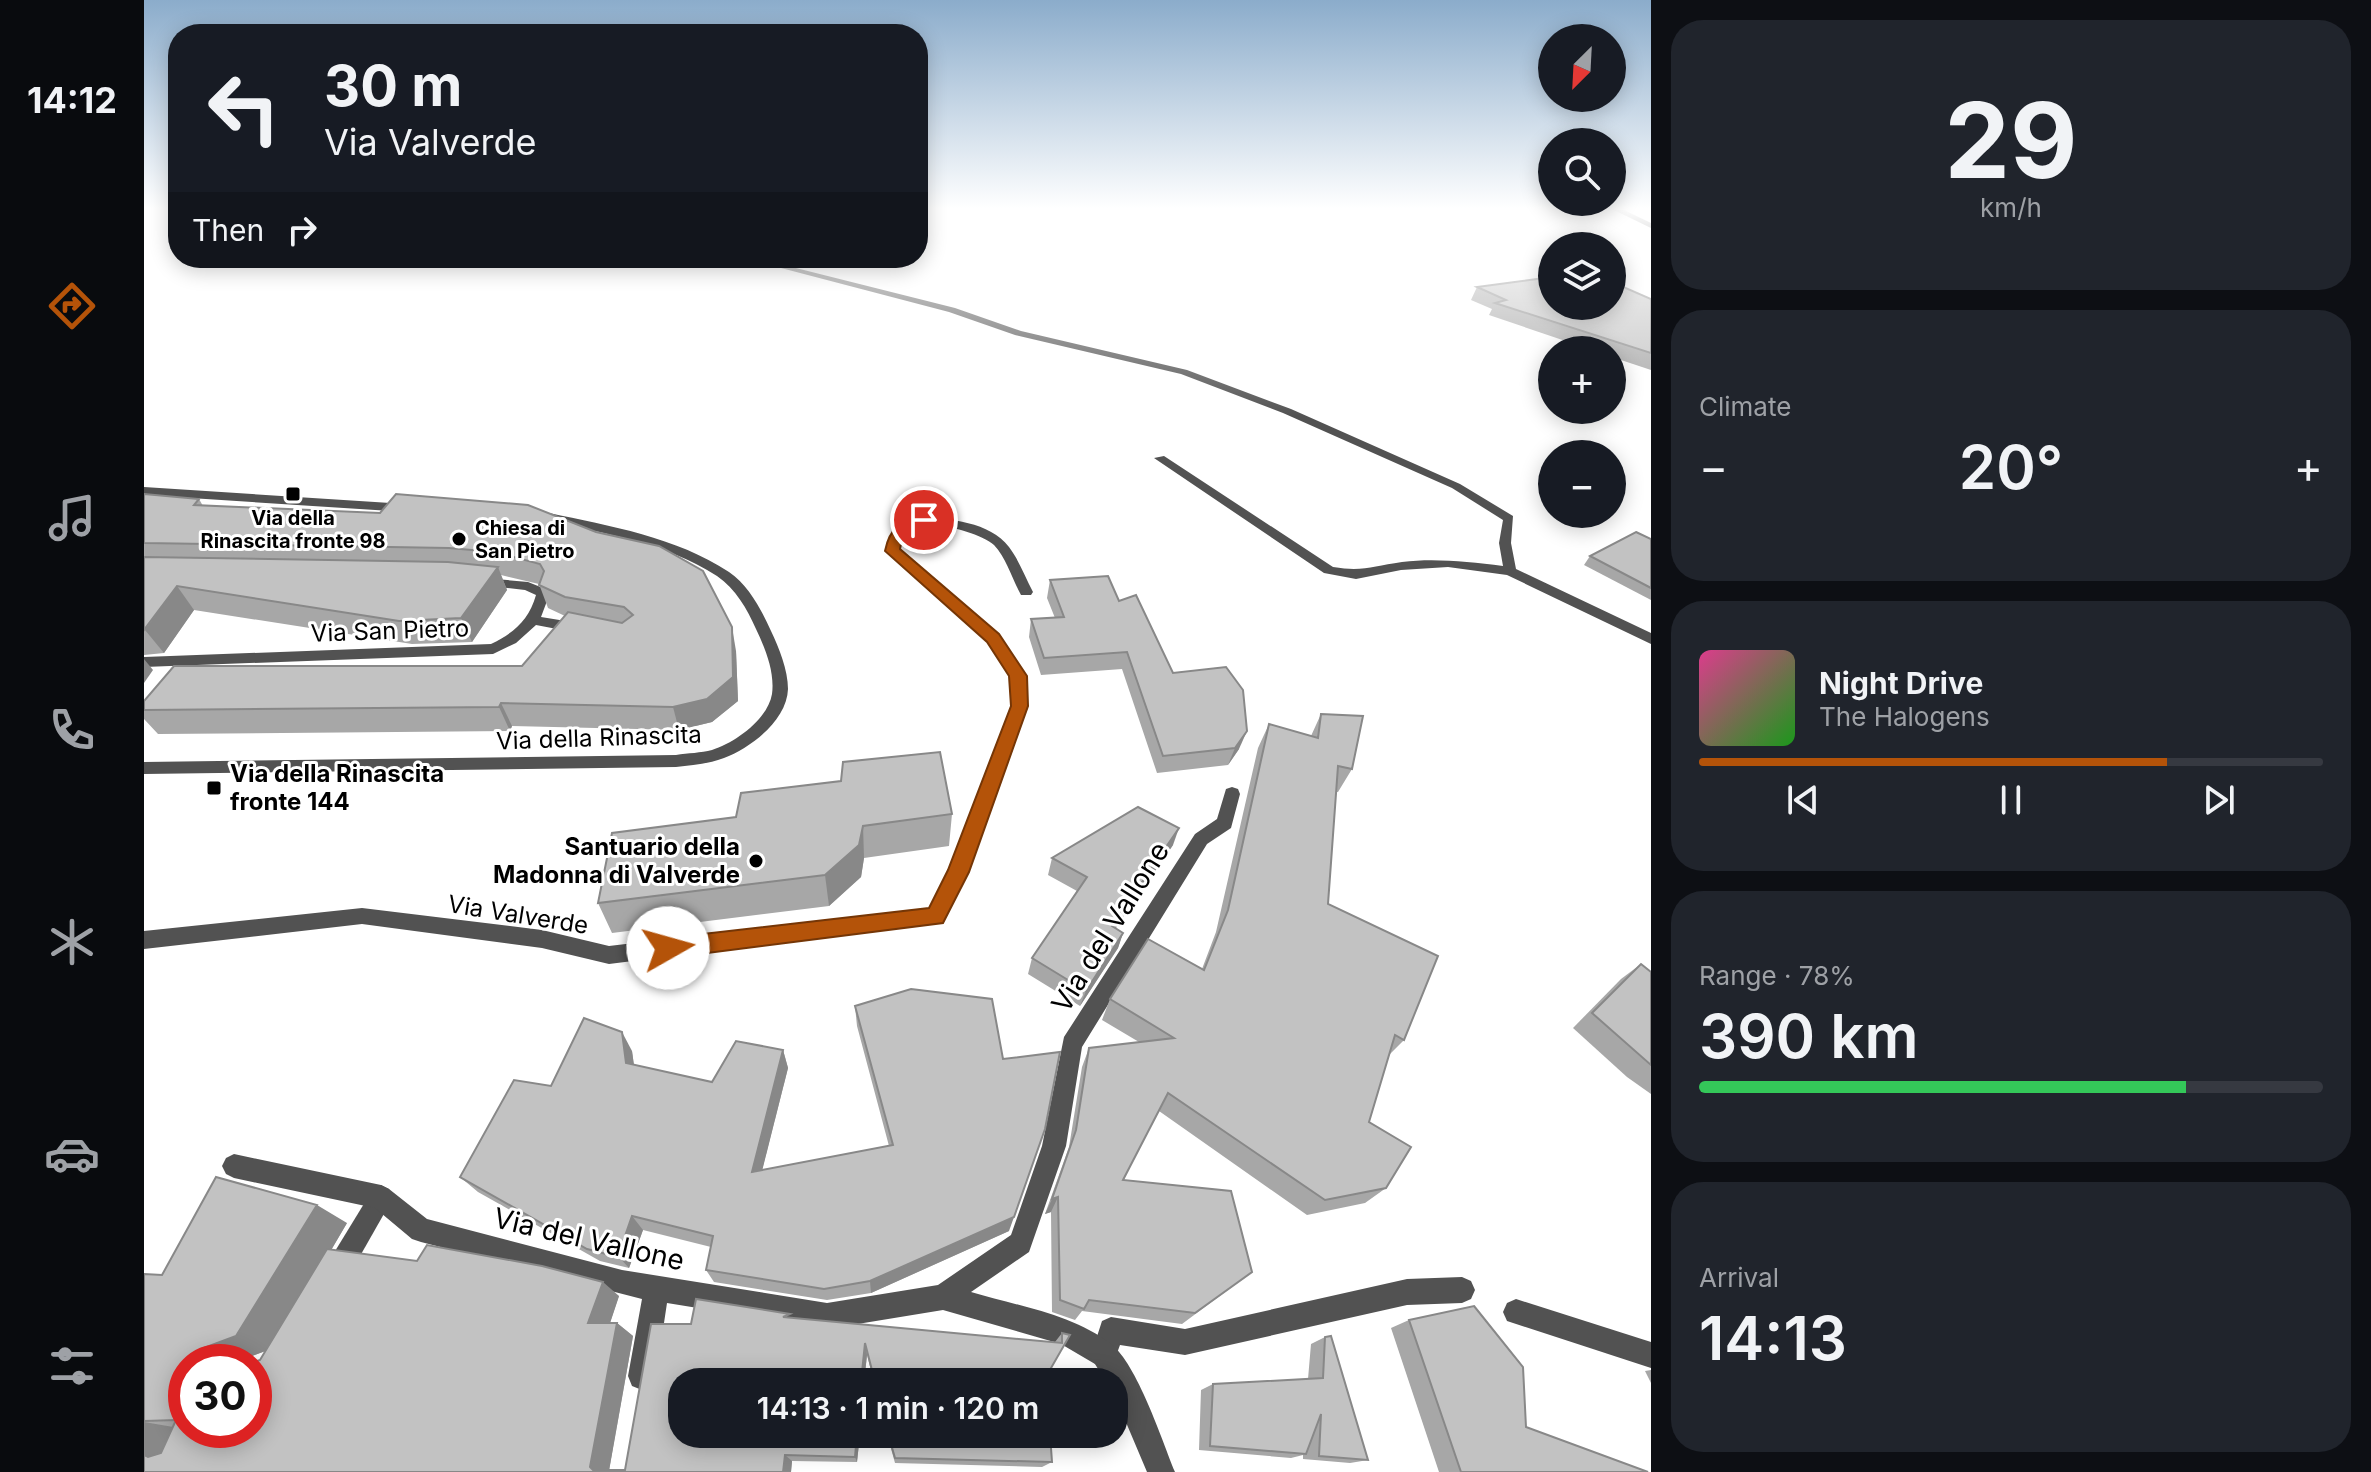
<!DOCTYPE html>
<html lang="en">
<head>
<meta charset="utf-8">
<style>
	body { margin:0; font-family:Inter,sans-serif; background:#20242c; color:#f1f3f6; height:100vh; display:flex; flex-direction:column; font-size:30px; white-space:nowrap }
	* { box-sizing:border-box; margin:0 }
	p { font-size:26px; color:#9ea1a6 }
	.icon { flex:none; width:44px; height:44px; fill:none; stroke:currentColor; stroke-width:2; stroke-linecap:round; stroke-linejoin:round }
	.map { position:relative; flex:1; overflow:hidden }
	.drawer { display:flex; flex-direction:column; gap:20px; padding:20px; background:#0d0f14; width:720px }
	.drawer>* { flex:none }
	.guide { position:absolute; left:24px; top:24px; width:760px; height:244px; border-radius:32px; box-shadow:0 4px 20px #0003; background:#171b24; color:#f1f3f6; overflow:hidden }
	.needle { width:52px; rotate:204deg }
	.tools { position:absolute; left:1394px; top:24px; display:grid; gap:16px }
	.tools a { display:grid; place-items:center; width:88px; height:88px; border-radius:50%; background:#171b24; box-shadow:0 4px 20px #0003; font-size:40px }
	.speed { position:absolute; left:24px; top:1344px; display:flex; gap:16px; font-size:40px; font-weight:700; text-align:center }
	.speed>* { display:grid; place-content:center; width:104px; height:104px; border-radius:50%; background:#171b24; box-shadow:0 4px 20px #0003; line-height:1 }
	.speed .limit { border:12px solid #d22; background:#fff; color:#111 }
	.pin { position:absolute; display:grid; place-items:center; width:68px; height:68px; color:#fff; margin:-34px; border:4px solid #fff; border-radius:50%; box-shadow:0 2px 8px #0007 }
	.me { position:absolute; width:88px; margin:-44px; rotate:83deg; stroke-linejoin:round; filter:drop-shadow(0 0 6px #0008) }
	.turn { display:flex; align-items:center; gap:28px; height:168px; padding:0 24px; font-size:36px }
	.turn .icon { width:104px; height:104px; stroke-width:2.5 }
	.turn b { display:block; font-size:56px; line-height:68px }
	.then { display:flex; align-items:center; height:76px; padding:0 24px; background:#0003; gap:16px; font-size:30px }
	.big { font-size:60px; font-weight:600; line-height:1.1 }
	.drawer .tile { flex:1; display:flex; flex-direction:column; justify-content:center; gap:12px; min-width:0; padding:0 28px; border-radius:32px; background:#20242c }
	.drawer .dial { align-items:center; gap:0 }
	.dial b { font-size:104px; line-height:1 }
	.song { display:flex; align-items:center; gap:24px }
	.cover { width:96px; height:96px; border-radius:12px; background:linear-gradient(135deg,hsl(330 70% 55%),hsl(120 70% 35%)) }
	.played { height:8px; border-radius:4px; background:linear-gradient(90deg,#b45309 75%,#363941 75%) }
	.keys { display:flex; justify-content:space-around; direction:ltr }
	.heat { display:flex; justify-content:space-between; align-items:center; font-size:44px; direction:ltr }
	.charge { height:12px; border-radius:6px; background:linear-gradient(90deg,#34c759 78%,#363941 0) }
	.trip { position:absolute; left:524px; top:1368px; width:460px; height:80px; border-radius:32px; background:#171b24; box-shadow:0 4px 20px #0003; font-weight:600; line-height:80px; text-align:center }
	main { display:flex; flex:1; min-height:0 }
	.dock { display:flex; flex-direction:column; width:144px; justify-content:space-around; align-items:center; background:#090b0e; color:#9ea1a6 }
	.dock .icon { width:56px; height:56px }
	.dock .current { color:#b45309 }
	.dock b { font-size:36px; color:#f1f3f6 }
	.map>svg:first-child { display:block }
	.lines { fill:none; stroke-linecap:round; stroke-linejoin:round }
	.pedestrian { fill:#525252; fill-rule:evenodd }
	.minor { fill:#525252; fill-rule:evenodd }
	.tertiary { fill:#525252; fill-rule:evenodd }
	.secondary { fill:#1f1f1f; fill-rule:evenodd }
	.wall { fill:#a7a7a7; fill-rule:evenodd }
	.shaded-wall { fill:#888 }
	.building { fill:#c2c2c2; stroke:#888; stroke-width:2 }
	.route { fill:#b45309; stroke:#753606; stroke-width:2 }
	.poi-dot { fill:#000; stroke:#fff; stroke-width:3 }
	.labels { text-anchor:middle; stroke-width:6; stroke-linejoin:round; paint-order:stroke }
	.far-poi-label { font-size:20px; font-weight:bold; fill:#000; stroke:#fff }
	.street-label { font-size:24px; fill:#000; stroke:#fff }
	.poi-label { font-size:24px; font-weight:bold; fill:#000; stroke:#fff; text-anchor:start }
	.near-street-label { font-size:28px; fill:#000; stroke:#fff }
</style>
</head>
<body>
<main>
<nav class="dock">
<b>14:12</b>
<svg class="icon current" aria-label="directions" viewBox="0 0 24 24"><path d="M12 3l9 9-9 9-9-9zM9 14v-3h6M13 9l2 2-2 2"/></svg>
<svg class="icon" aria-label="music" viewBox="0 0 24 24"><path d="M9 18V5l10-2v13"/><circle cx="6" cy="18" r="3"/><circle cx="16" cy="16" r="3"/></svg>
<svg class="icon" aria-label="phone" viewBox="0 0 24 24"><path d="M5 4h4l2 5-3 2q2 4 5 5l2-3 5 2v4C11 20 4 13 5 4z"/></svg>
<svg class="icon" aria-label="climate" viewBox="0 0 24 24"><path d="M12 3v18M4 7l16 10M4 17L20 7"/></svg>
<svg class="icon" aria-label="car" viewBox="0 0 24 24"><path d="M5 17H2v-5l4-1 3-4h7l3 4 3 1v5h-3M9 17h6M6 11h13"/><circle cx="7" cy="17" r="2"/><circle cx="17" cy="17" r="2"/></svg>
<svg class="icon" aria-label="filters" viewBox="0 0 24 24"><path d="M4 7h16M4 17h16"/><circle cx="9" cy="7" r="2"/><circle cx="15" cy="17" r="2"/></svg>
</nav>
<div class="map">
<svg width="1507" height="1472" viewBox="0 0 1507 1472">
	<rect width="100%" height="100%" fill="#fff"/>
	<g class="lines">
		<!-- pedestrian -->
		<g class="pedestrian">
			<polygon points="237,1185 245,1189 249,1197 245,1205 203,1279 194,1283 185,1279 181,1270 185,1261 229,1189"/>
			<polygon points="1318,1277 1327,1281 1331,1290 1327,1299 1318,1303 1263,1305 1041,1355 976,1345 969,1364 960,1368 951,1364 947,1355 958,1321 967,1317 1041,1329 1263,1279"/>
			<polygon points="1372,1299 1507,1342 1507,1368 1363,1321 1359,1312 1363,1303"/>
		</g>
		<!-- minor -->
		<g class="minor">
			<path d="M599,258H612L811,308L877,331L1043,370L1147,409L1316,484L1369,516L1367,543L1372,569L1507,633V644L1363,575L1304,567L1257,570L1212,579L1180,573L1010,458L1020,456L1189,567C1219,572 1229,566 1258,562C1292,558 1324,562 1359,566L1355,543L1359,520L1308,488L1139,413L1037,374L871,335L805,312Z"/>
			<path d="M776,518C805,518 846,522 865,547C875,560 881,577 889,592L887,595H877C868,579 863,559 850,545C836,532 774,515 760,532C756,536 756,544 755,550L854,635L881,676L883,706L823,872L798,922L465,964L398,948L218,924L0,949V931L218,908L398,930L465,946L785,908L805,871L867,706V676L844,641L742,551C746,529 754,521 776,518Z"/>
			<path d="M341,578L384,582L404,590L406,593L397,617L434,623L441,628L434,633L392,625L372,643L349,654L0,667V657L347,644C370,633 385,620 392,595L381,590L336,585V579Z"/>
			<path d="M1088,787L1094,789L1096,794L1087,828L1063,844L938,1047L922,1146L885,1252L827,1292C874,1306 928,1314 967,1344C993,1364 1018,1440 1031,1472H1003L970,1394V1382H962L951,1364L917,1344L799,1310L683,1329L523,1303L512,1376L508,1386L498,1390L488,1386L484,1376L498,1299L277,1242L268,1239L231,1208L90,1178L82,1174L78,1166L82,1158L90,1154L237,1185L245,1189L283,1219L478,1270L683,1303L794,1285L867,1235L898,1146L920,1037L1051,834L1073,819L1082,789Z"/>
		</g>
		<!-- tertiary -->
		<g class="tertiary">
			<polygon points="0,487 262,504 268,508 262,512 0,495"/>
			<path d="M405,513C466,526 532,537 585,572C605,586 617,609 627,631C635,648 644,670 644,689C643,720 607,748 580,758C564,764 548,765 532,767L0,774V762L532,755C544,753 557,753 568,750C591,743 624,719 628,694C631,672 621,648 612,629C603,609 592,589 573,576C521,542 460,534 401,520V514Z"/>
		</g>
		<!-- secondary -->
		<polygon class="secondary" points="1470,210 1480,210 1507,223 1507,228"/>
	</g>
	<!-- wall -->
	<g class="wall">
		<polygon points="1333,287 1507,299 1507,370 1468,357 1468,350 1448,350 1345,315 1348,309 1327,300"/>
		<polygon points="0,494 55,499 59,506 236,513 252,494 592,651 594,701 568,722 535,730 368,726 366,731 14,734 0,719 0,701 378,666 421,616 404,608 395,584 357,575 363,590 328,642 268,644 50,610 20,653 0,655"/>
		<polygon points="1507,539 1507,600 1440,565 1446,556"/>
		<polygon points="906,580 975,601 1029,673 1095,749 1084,765 1013,773 978,669 897,675 885,637 887,619 911,618 903,598"/>
		<polygon points="1177,714 1208,769 1194,792 1192,792 1184,904 1260,1040 1245,1055 1225,1122 1242,1188 1221,1203 1163,1215 1015,1111 979,1180 1108,1272 1038,1324 938,1311 931,1320 908,1312 907,1212 901,1214 925,1147 938,1067 945,1048 995,1042 958,1020 966,999 1058,969 1072,932 1114,748 1125,724 1167,736"/>
		<polygon points="808,814 805,846 720,858 717,877 685,906 468,933 454,903 468,833"/>
		<polygon points="1029,845 972,928 979,933 974,948 936,1006 884,974 888,958 933,891 904,875 908,858"/>
		<polygon points="1497,964 1507,972 1507,1094 1483,1077 1429,1028 1477,979"/>
		<polygon points="711,1006 865,1231 727,1293 683,1300 570,1282 562,1270 567,1247 499,1230 485,1268 456,1261 334,1192 316,1177 407,1086 488,1051 490,1065 568,1082 639,1050 644,1068 618,1170 745,1146 713,1026"/>
		<path d="M203,1223L187,1250L475,1296L466,1323H473L489,1336L465,1470H481L547,1324L647,1318L911,1342L918,1333L926,1335L903,1375V1382H730L723,1355L720,1382H538L716,1434L713,1462L648,1461L647,1472H0V1274L18,1275ZM121,1351L116,1360L42,1430L97,1360Z"/>
		<polygon points="1265,1320 1382,1427 1504,1472 1295,1472 1247,1328"/>
		<polygon points="1181,1337 1224,1460 1206,1463 1159,1459 1159,1455 1147,1458 1055,1450 1057,1390 1069,1384 1164,1379 1167,1344"/>
		<polygon points="1507,1370 1507,1383 1501,1371"/>
		<polygon points="743,1434 906,1434 908,1462 898,1467 751,1463"/>
	</g>
	<!-- shaded-wall -->
	<g class="shaded-wall">
		<polygon points="354,567 363,590 328,642 317,618"/>
		<polygon points="33,586 50,610 20,653 1,630"/>
		<polygon points="588,627 592,651 594,701 568,722 535,730 529,707"/>
		<polygon points="0,659 9,670 0,683"/>
		<polygon points="357,703 368,726 366,731 355,707"/>
		<polygon points="1103,731 1095,749 1084,765 1091,748"/>
		<polygon points="719,826 720,858 717,877 685,906 681,875"/>
		<polygon points="1035,828 1029,845 962,942 968,926"/>
		<polygon points="979,933 974,948 936,1006 942,991"/>
		<polygon points="478,1032 488,1051 492,1081 482,1063"/>
		<polygon points="639,1050 644,1068 614,1187 608,1172"/>
		<polygon points="914,1197 907,1212 901,1214 908,1199"/>
		<polygon points="173,1205 203,1223 130,1348 97,1360 98,1362 68,1362 57,1349"/>
		<polygon points="488,1216 499,1230 485,1268 474,1256"/>
		<polygon points="870,1217 865,1231 727,1293 726,1281"/>
		<polygon points="459,1282 475,1296 462,1335 444,1323"/>
		<polygon points="473,1323 489,1336 465,1471 449,1470 446,1467"/>
		<polygon points="721,1343 723,1355 720,1382 717,1382"/>
		<polygon points="0,1422 41,1429 38,1457 4,1457 0,1455"/>
		<polygon points="713,1434 716,1434 713,1462 711,1457"/>
		<polygon points="641,1455 648,1461 647,1472 639,1472"/>
	</g>
	<!-- building -->
	<g class="building">
		<polygon points="1408,277 1408,306 1468,306 1468,282 1507,299 1507,353 1351,303 1362,300 1333,287"/>
		<polygon points="0,494 55,499 50,505 236,513 252,494 384,505 452,532 515,546 559,571 588,627 589,677 563,699 529,707 357,703 355,707 0,710 0,701 30,666 378,666 424,612 478,623 489,615 480,607 421,597 395,585 400,571 396,564 351,552 305,548 0,543"/>
		<polygon points="1492,532 1507,539 1507,588 1446,556"/>
		<polygon points="0,557 304,562 354,567 317,618 255,621 33,586 0,630"/>
		<polygon points="964,576 975,601 992,595 1029,673 1082,667 1099,690 1103,731 1091,748 1019,756 983,652 900,658 887,619 920,617 906,580"/>
		<polygon points="1177,714 1219,716 1208,769 1194,766 1184,904 1294,956 1260,1040 1251,1035 1225,1122 1267,1147 1242,1188 1181,1200 1024,1093 979,1180 1087,1191 1108,1272 1051,1313 945,1300 940,1309 916,1300 914,1197 908,1199 932,1130 945,1048 1030,1038 966,999 1004,939 1060,970 1084,910 1125,724 1174,738"/>
		<polygon points="796,752 808,814 719,826 715,845 681,875 454,903 468,833 592,817 597,793 697,781 699,762"/>
		<polygon points="994,807 1035,828 968,926 979,933 942,991 888,958 943,877 908,858"/>
		<polygon points="1497,964 1507,972 1507,1065 1448,1013"/>
		<polygon points="767,989 848,999 859,1059 916,1052 901,1129 870,1217 726,1281 680,1289 562,1270 569,1236 488,1216 474,1256 466,1255 443,1249 316,1177 370,1080 407,1086 440,1018 478,1032 482,1063 568,1082 592,1041 639,1050 608,1172 749,1145 711,1006"/>
		<polygon points="72,1177 173,1205 92,1336 57,1349 60,1353 68,1354 68,1362 42,1362 42,1430 110,1430 110,1362 116,1360 183,1249 273,1261 283,1245 398,1266 459,1282 444,1323 473,1323 446,1467 449,1470 481,1470 507,1324 547,1324 552,1299 646,1314 639,1317 918,1343 918,1333 926,1335 903,1375 903,1382 731,1382 721,1343 717,1382 538,1382 538,1434 713,1434 711,1457 641,1455 639,1472 0,1472 0,1455 4,1457 17,1453 32,1420 0,1421 0,1274 18,1275"/>
		<polygon points="1330,1306 1379,1367 1382,1427 1504,1472 1317,1472 1265,1320"/>
		<polygon points="1187,1336 1224,1460 1175,1456 1177,1414 1162,1454 1066,1446 1069,1384 1179,1378 1181,1337"/>
		<polygon points="744,1434 906,1434 908,1462 751,1458"/>
	</g>
	<!-- sky -->
	<linearGradient id="sky" x2="0" y2="1"><stop stop-color="#8baccb"/><stop offset="0.5" stop-color="#fff"/><stop offset="1" stop-color="#fff" stop-opacity="0"/></linearGradient>
	<rect width="1507" height="417" fill="url(#sky)"/>
	<!-- route -->
	<path class="route" d="M780,516L785,517V523C766,528 759,530 756,549L855,634L883,676L884,706L825,872L799,923L524,958L516,955L513,948L516,941L524,938L785,908L804,870L867,706L865,676L843,642L741,551C746,526 757,522 780,516Z"/>
	<!-- markers -->
	<g class="poi-dot">
		<rect x="141" y="486" width="16" height="16" rx="4"/>
		<circle cx="315" cy="539" r="8"/>
		<rect x="62" y="780" width="16" height="16" rx="4"/>
		<circle cx="612" cy="861" r="8"/>
	</g>
	<g class="labels">
		<!-- far-poi labels -->
		<g class="far-poi-label">
			<text x="149" y="525">Via della<tspan x="149" dy="23">Rinascita fronte 98</tspan></text>
			<text x="331" y="535" text-anchor="start">Chiesa di<tspan x="331" dy="23">San Pietro</tspan></text>
		</g>
		<!-- street labels -->
		<g class="street-label">
			<text transform="translate(246 631) rotate(-2)" y="8">Via San Pietro</text>
			<text transform="translate(455 738) rotate(-2)" y="8">Via della Rinascita</text>
			<text transform="translate(374 915) rotate(9)" y="8">Via Valverde</text>
		</g>
		<!-- poi labels -->
		<g class="poi-label">
			<text x="86" y="782">Via della Rinascita<tspan x="86" dy="28">fronte 144</tspan></text>
			<text x="596" y="855" text-anchor="end">Santuario della<tspan x="596" dy="28">Madonna di Valverde</tspan></text>
		</g>
		<!-- near-street labels -->
		<g class="near-street-label">
			<text transform="translate(966 927) rotate(-58)" y="10">Via del Vallone</text>
			<text transform="translate(445 1239) rotate(13)" y="10">Via del Vallone</text>
		</g>
	</g>
</svg>
<div class="tools">
<a><svg class="needle" viewBox="-14 -14 28 28"><path d="M0-13l5 13h-10z" fill="#e53935"/><path d="M0 13l5-13h-10z" fill="#9ea1a6"/></svg></a>
<a><svg class="icon" aria-label="search" viewBox="0 0 24 24"><circle cx="10" cy="10" r="6"/><path d="M15 15l6 6"/></svg></a>
<a><svg class="icon" aria-label="layers" viewBox="0 0 24 24"><path d="M12 4l9 5-9 5-9-5zM3 14l9 5 9-5"/></svg></a>
<a>+</a>
<a>−</a>
</div>
<div class="speed"><div class="limit">30</div></div>
<div class="pin" style="left:780px;top:520px;background:#d93025"><svg class="icon" aria-label="arrive" viewBox="0 0 24 24"><path d="M6 21V4h12l-3 4 3 4H6"/></svg></div>
<svg class="me" style="left:524px;top:948px" viewBox="-20 -20 40 40"><circle r="19" fill="#fff"/><path d="M0-13L10 11 0 6-10 11z" fill="#b45309"/></svg>
<div class="trip">14:13 · 1 min · 120 m</div>
<div class="guide">
<div class="turn"><svg class="icon" aria-label="left" viewBox="0 0 24 24"><path d="M17 20v-9H6M10 6l-5 5 5 5"/></svg><div><b>30 m</b>Via Valverde</div></div>
<div class="then">Then<svg class="icon" aria-label="right" viewBox="0 0 24 24"><path d="M7 20v-9h11M14 6l5 5-5 5"/></svg></div>
</div>
</div>
<section class="drawer">
<div class="tile dial"><b>29</b><p>km/h</p></div>
<div class="tile"><p>Climate</p>
<div class="heat"><a>−</a><b class="big">20°</b><a>+</a></div>
</div>
<div class="tile">
<div class="song"><i class="cover"></i><div><b>Night Drive</b><p>The Halogens</p></div></div>
<div class="played"></div>
<div class="keys"><svg class="icon" aria-label="previous" viewBox="0 0 24 24"><path d="M18 5L8 12l10 7zM5 5v14"/></svg><svg class="icon" aria-label="pause" viewBox="0 0 24 24"><path d="M8 5v14M16 5v14"/></svg><svg class="icon" aria-label="next" viewBox="0 0 24 24"><path d="M6 5l10 7-10 7zM19 5v14"/></svg></div>
</div>
<div class="tile"><p>Range · 78%</p><b class="big">390 km</b><div class="charge"></div></div>
<div class="tile"><p>Arrival</p><b class="big">14:13</b></div>
</section>
</main>
</body>
</html>
